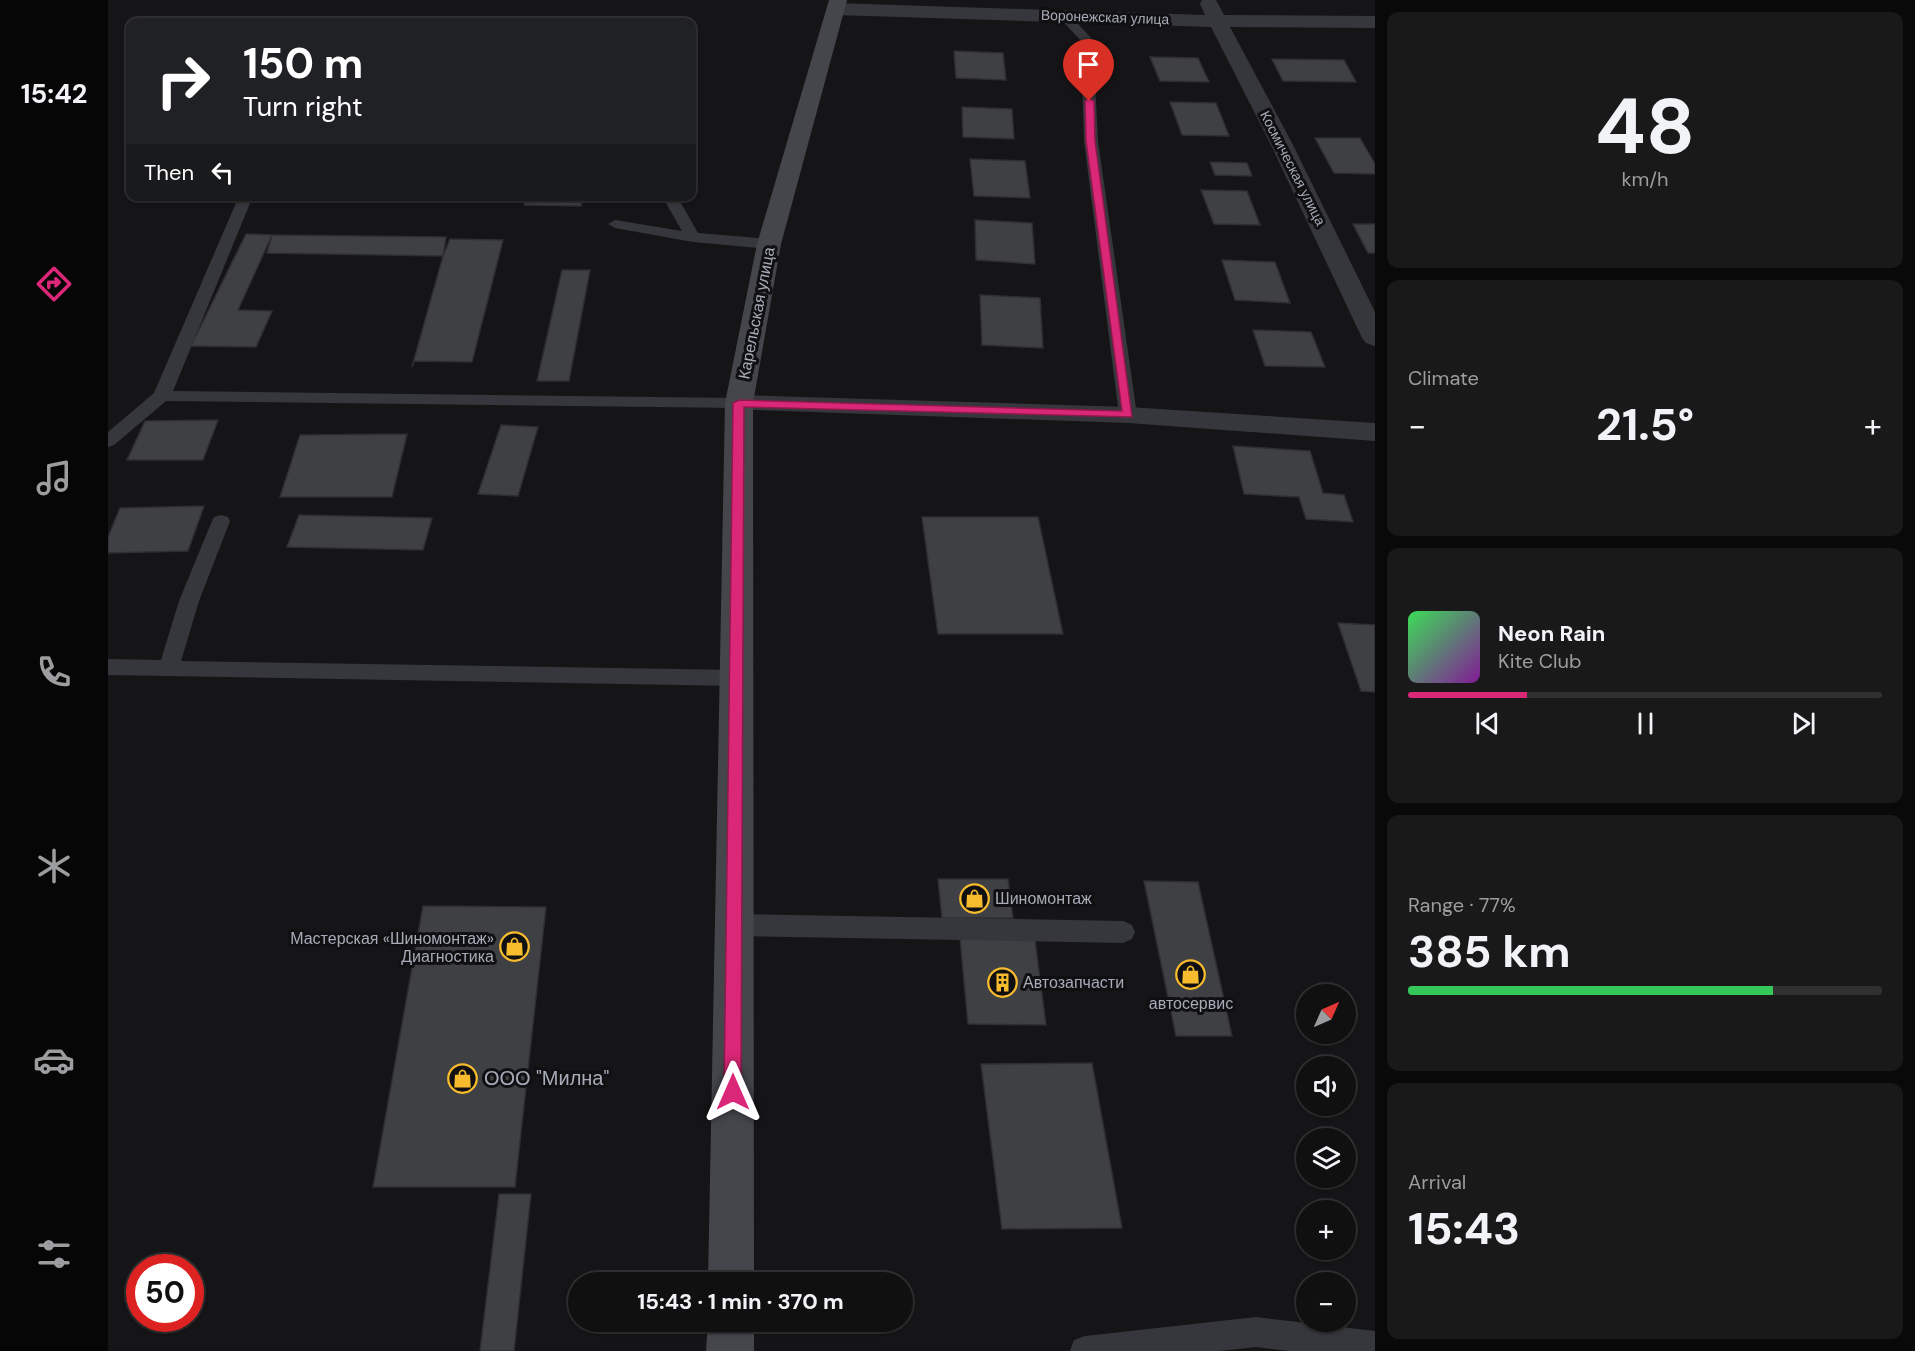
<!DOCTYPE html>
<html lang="en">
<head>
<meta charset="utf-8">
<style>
	body { margin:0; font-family:"DM Sans",sans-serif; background:#19191a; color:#f1f3f6; height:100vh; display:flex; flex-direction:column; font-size:22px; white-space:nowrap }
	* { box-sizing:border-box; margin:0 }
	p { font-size:20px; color:#9c9d9f }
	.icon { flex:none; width:33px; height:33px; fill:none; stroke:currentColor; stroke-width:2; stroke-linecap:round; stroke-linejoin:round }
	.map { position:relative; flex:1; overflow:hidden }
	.drawer { display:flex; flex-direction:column; gap:12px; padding:12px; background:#090909; width:540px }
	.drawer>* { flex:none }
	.hud { position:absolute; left:18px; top:18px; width:570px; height:183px; border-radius:12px; box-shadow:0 2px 4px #0004,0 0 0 2px #303031; background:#202124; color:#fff; overflow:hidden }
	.needle { width:39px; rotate:45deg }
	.buttons { position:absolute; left:1188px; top:984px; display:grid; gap:12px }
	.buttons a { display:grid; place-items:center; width:60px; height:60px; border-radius:50%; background:#101011; box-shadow:0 2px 4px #0004,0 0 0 2px #303031; font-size:30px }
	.speed { position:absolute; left:18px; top:1254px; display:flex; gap:12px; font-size:30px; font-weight:700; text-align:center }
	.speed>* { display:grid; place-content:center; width:78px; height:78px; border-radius:50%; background:#101011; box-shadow:0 2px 4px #0004,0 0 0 2px #303031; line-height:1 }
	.speed .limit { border:9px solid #d22; background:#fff; color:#111 }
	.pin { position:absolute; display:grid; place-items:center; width:51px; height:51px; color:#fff; margin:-62px -26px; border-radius:50% 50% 50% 0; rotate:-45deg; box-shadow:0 0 6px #0007 }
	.pin .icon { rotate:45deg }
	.me { position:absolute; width:66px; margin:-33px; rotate:0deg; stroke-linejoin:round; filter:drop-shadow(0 0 4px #0008) }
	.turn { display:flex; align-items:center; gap:21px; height:126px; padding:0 18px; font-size:27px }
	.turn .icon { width:78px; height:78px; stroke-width:2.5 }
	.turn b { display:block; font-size:42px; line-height:51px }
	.then { display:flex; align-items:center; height:57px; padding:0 18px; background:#0003; gap:12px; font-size:22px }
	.big { font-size:45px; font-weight:700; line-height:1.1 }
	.drawer .tile { flex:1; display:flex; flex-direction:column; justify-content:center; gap:9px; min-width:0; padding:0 21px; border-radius:12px; background:#19191a }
	.drawer .dial { align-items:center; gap:0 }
	.dial b { font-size:78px; line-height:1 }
	.song { display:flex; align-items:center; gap:18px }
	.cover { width:72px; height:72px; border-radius:9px; background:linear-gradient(135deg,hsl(130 70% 55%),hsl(290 70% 35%)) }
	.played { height:6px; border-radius:3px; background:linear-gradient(90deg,#db2777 25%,#303031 25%) }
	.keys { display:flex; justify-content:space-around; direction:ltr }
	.heat { display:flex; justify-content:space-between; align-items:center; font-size:33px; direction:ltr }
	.charge { height:9px; border-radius:4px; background:linear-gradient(90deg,#34c759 77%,#303031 0) }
	.trip { position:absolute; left:460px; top:1272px; width:345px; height:60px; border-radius:30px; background:#101011; box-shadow:0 2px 4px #0004,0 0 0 2px #303031; font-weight:700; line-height:60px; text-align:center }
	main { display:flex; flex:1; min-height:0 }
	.menu { display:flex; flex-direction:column; width:108px; justify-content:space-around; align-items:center; background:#060607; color:#9c9d9f }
	.menu .icon { width:42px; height:42px }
	.menu .selected { color:#db2777 }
	.menu b { font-size:27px; color:#f1f3f6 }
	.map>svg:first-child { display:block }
	.building { fill:#3f4044; stroke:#2f2f33; stroke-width:1.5 }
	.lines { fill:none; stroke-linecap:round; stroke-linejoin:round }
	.service { fill:#36373c; fill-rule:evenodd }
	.minor { fill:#36373c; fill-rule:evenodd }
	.secondary { fill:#44464c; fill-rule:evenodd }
	.route { fill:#db2777; stroke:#8e194d; stroke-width:1.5 }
	.labels { text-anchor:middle; stroke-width:6; stroke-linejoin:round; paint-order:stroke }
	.far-street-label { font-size:14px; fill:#a7abb8; stroke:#101012 }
	.street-label { font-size:16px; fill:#a7abb8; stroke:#101012 }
	.poi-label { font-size:16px; fill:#a7abb8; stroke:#101012; text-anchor:start }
	.near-poi-label { font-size:20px; fill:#a7abb8; stroke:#101012; text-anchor:start }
</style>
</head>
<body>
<main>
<nav class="menu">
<b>15:42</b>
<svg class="icon selected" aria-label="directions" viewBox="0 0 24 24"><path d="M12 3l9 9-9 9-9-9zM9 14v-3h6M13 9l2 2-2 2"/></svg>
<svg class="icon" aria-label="music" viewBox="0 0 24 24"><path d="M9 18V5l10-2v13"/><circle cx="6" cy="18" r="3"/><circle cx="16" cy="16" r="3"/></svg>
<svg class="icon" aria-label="phone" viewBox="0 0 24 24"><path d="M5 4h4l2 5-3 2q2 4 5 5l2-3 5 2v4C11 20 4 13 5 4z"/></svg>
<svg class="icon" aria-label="climate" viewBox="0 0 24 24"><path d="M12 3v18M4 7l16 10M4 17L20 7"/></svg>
<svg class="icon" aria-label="car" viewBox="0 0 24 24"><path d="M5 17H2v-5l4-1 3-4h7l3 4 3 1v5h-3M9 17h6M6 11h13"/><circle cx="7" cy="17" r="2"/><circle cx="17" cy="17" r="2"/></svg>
<svg class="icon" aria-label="filters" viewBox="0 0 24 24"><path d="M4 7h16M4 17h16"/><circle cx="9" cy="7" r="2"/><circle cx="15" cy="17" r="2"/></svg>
</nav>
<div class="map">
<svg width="1267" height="1351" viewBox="0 0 1267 1351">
	<rect width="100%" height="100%" fill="#151517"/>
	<!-- building -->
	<g class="building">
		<polygon points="846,51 895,53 898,80 848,78"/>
		<polygon points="1042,57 1090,58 1101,82 1052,81"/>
		<polygon points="1164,59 1236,60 1248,82 1175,81"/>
		<polygon points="1062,102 1108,103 1121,136 1074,135"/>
		<polygon points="854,107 904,109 906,139 855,137"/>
		<polygon points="1207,138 1252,138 1267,164 1267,174 1226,173"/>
		<polygon points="862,159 917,161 922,198 866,196"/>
		<polygon points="1102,162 1139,163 1144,176 1107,175"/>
		<polygon points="1093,190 1139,191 1152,225 1106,224"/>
		<polygon points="418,196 475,196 473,206 416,205"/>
		<polygon points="867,220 924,223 927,264 868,260"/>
		<polygon points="1245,224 1267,224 1267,253 1260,253"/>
		<polygon points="138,234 164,235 130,310 164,311 148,347 83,346"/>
		<polygon points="164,235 338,237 335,256 159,253"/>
		<polygon points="342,239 395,240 364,362 306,361 304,367 335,256"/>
		<polygon points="1114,260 1167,262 1182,303 1127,300"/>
		<polygon points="454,270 482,270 461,381 429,381"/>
		<polygon points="872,295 932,298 935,348 874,345"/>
		<polygon points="1145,330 1203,332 1217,367 1157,366"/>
		<polygon points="110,420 95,460 19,460 37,421"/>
		<polygon points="393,425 430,427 410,496 370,494"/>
		<polygon points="299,434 284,497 172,497 192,435"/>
		<polygon points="1125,446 1202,451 1215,493 1236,495 1245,522 1198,519 1191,497 1136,494"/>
		<polygon points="96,506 80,551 0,553 0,537 12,508"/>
		<polygon points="191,515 324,518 315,550 179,547"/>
		<polygon points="814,517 930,517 955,634 830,634"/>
		<polygon points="1230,623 1267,625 1267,692 1253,691"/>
		<polygon points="830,879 900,879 905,918 834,918"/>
		<polygon points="1036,881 1090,882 1124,1036 1068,1036"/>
		<polygon points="315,906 438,907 407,1187 265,1187"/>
		<polygon points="852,938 927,940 938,1025 860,1024"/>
		<polygon points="984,1063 1014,1228 894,1229 873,1064"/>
		<polygon points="391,1194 423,1194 406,1351 372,1351"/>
	</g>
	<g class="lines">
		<!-- service -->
		<g class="service">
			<polygon points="956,12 960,13 985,40 990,141 1029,415 1020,420 1011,415 976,141 973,41 950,16"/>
			<polygon points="131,196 145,196 65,391 631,398 640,403 631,408 58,401 6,445 0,447 0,432 46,393"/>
			<polygon points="554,196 569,196 590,233 661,239 669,244 661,249 585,242 507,228 500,224 507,220 574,231"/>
			<polygon points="113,515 120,517 122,521 91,601 73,661 629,670 636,672 640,678 636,684 629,686 0,675 0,659 53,660 71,601 104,521 106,517"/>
			<polygon points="626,914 1015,921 1024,925 1027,932 1024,939 1015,943 626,936 617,932 614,925 617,918"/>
			<polygon points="1148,1317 1267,1331 1267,1351 1182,1351 1148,1347 1112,1351 962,1351 966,1340 977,1336"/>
		</g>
		<!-- minor -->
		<g class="minor">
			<polygon points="1094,0 1108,0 1116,15 1267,16 1267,28 1122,27 1184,143 1267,312 1267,346 1258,343 1254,338 1162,143 1103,27 727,15 718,9 727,3 1097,15 1092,4"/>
			<polygon points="631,395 1020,407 1267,423 1267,441 1020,423 621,409 617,403 621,397"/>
		</g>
		<!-- secondary -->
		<g class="secondary">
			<polygon points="721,0 739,0 673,244 645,403 646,1282 600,1282 617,403 649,244"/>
			<polygon points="600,1322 646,1322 646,1351 598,1351"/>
		</g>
	</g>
	<!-- route -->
	<polygon class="route" points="981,98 986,101 987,141 1024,417 636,407 633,1092 631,1098 625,1100 618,1098 616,1092 625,403 631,400 1014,411 978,141 977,101"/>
	<!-- icons -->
	<defs>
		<symbol id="shop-ring" viewBox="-11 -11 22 22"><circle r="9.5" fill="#101012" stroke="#f7bc2e" stroke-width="1.5"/><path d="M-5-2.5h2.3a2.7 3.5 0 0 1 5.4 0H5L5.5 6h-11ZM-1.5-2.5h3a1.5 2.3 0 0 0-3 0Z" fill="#f7bc2e"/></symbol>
		<symbol id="building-ring" viewBox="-11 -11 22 22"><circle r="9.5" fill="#101012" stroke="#f7bc2e" stroke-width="1.5"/><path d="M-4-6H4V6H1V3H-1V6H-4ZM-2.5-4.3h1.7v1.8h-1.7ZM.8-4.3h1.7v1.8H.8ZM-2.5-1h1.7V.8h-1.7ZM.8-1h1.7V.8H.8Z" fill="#f7bc2e"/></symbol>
	</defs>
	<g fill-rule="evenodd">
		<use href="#shop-ring" x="850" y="882" width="33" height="33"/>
		<use href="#shop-ring" x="390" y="930" width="33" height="33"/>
		<use href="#shop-ring" x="1066" y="958" width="33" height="33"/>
		<use href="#building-ring" x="878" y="966" width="33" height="33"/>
		<use href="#shop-ring" x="338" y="1062" width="33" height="33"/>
	</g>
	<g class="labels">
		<!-- far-street labels -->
		<g class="far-street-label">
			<text transform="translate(997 17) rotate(2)" y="5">Воронежская улица</text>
			<text transform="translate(1185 168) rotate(63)" y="5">Космическая улица</text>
		</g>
		<!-- street labels -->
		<g class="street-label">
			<text transform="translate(648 313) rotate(-79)" y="6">Карельская улица</text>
		</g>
		<!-- poi labels -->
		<g class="poi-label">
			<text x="887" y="904">Шиномонтаж</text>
			<text x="386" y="944" text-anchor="end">Мастерская «Шиномонтаж»<tspan x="386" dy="18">Диагностика</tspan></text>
			<text x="915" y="988">Автозапчасти</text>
			<text x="1083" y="1009" text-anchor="middle">автосервис</text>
		</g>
		<!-- near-poi labels -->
		<g class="near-poi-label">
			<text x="376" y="1085">ООО "Милна"</text>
		</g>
	</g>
</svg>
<div class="buttons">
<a><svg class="needle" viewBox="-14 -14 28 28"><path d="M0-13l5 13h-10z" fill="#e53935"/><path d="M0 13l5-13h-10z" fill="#9c9d9f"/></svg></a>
<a><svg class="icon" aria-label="sound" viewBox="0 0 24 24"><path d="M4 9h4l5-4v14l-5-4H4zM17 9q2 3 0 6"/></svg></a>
<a><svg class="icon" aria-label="layers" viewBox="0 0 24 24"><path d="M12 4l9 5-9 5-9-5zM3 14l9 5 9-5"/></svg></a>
<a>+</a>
<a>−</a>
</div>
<div class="speed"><div class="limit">50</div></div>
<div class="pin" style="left:981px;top:101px;background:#d93025"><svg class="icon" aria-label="arrive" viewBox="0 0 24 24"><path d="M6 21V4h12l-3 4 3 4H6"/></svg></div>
<svg class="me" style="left:625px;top:1092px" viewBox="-20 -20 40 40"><path d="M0-17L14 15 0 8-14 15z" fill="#db2777" stroke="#fff" stroke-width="4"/></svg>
<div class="trip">15:43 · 1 min · 370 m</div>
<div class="hud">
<div class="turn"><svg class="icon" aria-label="right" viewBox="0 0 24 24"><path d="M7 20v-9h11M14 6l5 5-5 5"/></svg><div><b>150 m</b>Turn right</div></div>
<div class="then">Then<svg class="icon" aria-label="left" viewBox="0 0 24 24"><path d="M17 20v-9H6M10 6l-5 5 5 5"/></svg></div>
</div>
</div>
<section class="drawer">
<div class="tile dial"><b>48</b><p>km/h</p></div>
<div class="tile"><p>Climate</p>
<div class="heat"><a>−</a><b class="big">21.5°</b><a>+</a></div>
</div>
<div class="tile">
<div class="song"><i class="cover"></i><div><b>Neon Rain</b><p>Kite Club</p></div></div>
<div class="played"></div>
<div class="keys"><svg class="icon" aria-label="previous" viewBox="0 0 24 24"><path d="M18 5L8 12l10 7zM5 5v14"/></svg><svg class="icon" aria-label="pause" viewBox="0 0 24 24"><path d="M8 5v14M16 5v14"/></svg><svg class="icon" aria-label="next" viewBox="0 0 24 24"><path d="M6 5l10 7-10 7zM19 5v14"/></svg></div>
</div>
<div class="tile"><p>Range · 77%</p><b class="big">385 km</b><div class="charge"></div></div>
<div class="tile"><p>Arrival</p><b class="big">15:43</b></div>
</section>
</main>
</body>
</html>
